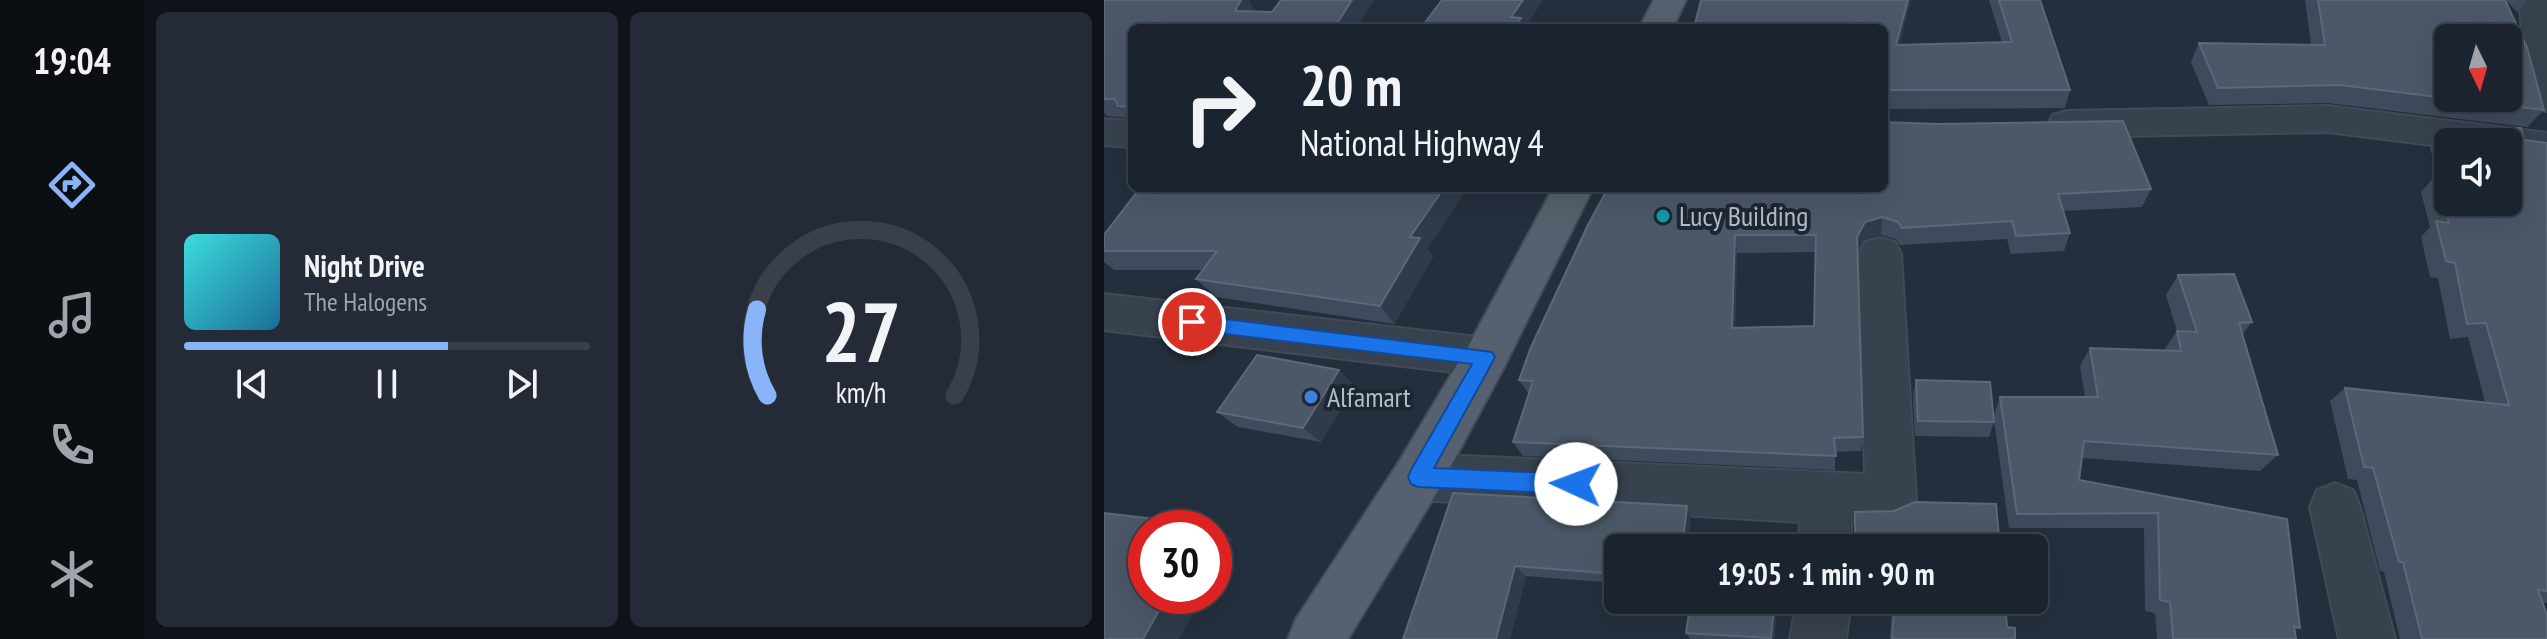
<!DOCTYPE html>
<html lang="en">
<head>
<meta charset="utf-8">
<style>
	body { margin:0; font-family:"PT Sans Narrow",sans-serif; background:#242b36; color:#f1f3f6; height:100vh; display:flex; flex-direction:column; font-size:30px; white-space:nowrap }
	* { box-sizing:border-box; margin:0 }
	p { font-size:26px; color:#a0a4aa }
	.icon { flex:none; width:44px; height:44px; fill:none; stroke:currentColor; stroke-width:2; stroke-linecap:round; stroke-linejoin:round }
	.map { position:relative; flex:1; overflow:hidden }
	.drawer { display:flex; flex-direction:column; gap:12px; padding:12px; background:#0f1319; width:960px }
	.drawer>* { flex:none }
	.top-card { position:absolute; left:24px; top:24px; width:760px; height:168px; border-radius:12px; box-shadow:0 8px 32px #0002,0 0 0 2px #39404a; background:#1b232e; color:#f1f3f6; overflow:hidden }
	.needle { width:52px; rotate:175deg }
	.tools { position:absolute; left:1330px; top:24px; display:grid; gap:16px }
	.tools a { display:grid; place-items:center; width:88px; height:88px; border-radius:12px; background:#1b232e; box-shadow:0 8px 32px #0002,0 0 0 2px #39404a; font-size:40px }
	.speed { position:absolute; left:24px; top:510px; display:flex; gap:16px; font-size:40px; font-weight:700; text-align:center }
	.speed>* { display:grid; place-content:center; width:104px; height:104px; border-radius:50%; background:#1b232e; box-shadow:0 8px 32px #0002,0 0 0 2px #39404a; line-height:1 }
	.speed .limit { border:12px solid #d22; background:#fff; color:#111 }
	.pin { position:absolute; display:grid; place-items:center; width:68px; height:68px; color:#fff; margin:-34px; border:4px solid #fff; border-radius:50%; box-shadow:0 2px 8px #0007 }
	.me { position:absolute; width:88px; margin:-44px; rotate:272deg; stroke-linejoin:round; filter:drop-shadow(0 0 6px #0008) }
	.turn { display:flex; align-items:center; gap:28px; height:168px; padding:0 40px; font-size:36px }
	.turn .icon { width:104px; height:104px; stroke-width:2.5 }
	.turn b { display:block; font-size:56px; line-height:68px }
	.drawer .tile { flex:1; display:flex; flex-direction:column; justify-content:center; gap:12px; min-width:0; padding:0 28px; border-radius:12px; background:#242b36 }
	.drawer .dial { align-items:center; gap:0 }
	.dial svg { height:208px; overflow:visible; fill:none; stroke:#39404a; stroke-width:7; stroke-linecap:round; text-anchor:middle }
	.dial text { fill:#f1f3f6; stroke:none }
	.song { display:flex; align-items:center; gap:24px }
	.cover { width:96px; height:96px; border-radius:12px; background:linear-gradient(135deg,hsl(180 70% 55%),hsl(200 70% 35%)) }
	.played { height:8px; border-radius:4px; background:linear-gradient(90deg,#8ab4f8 65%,#39404a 65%) }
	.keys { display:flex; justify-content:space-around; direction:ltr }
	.drawer .tiles { flex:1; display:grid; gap:12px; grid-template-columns:repeat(2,1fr) }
	.trip { position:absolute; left:500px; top:534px; width:444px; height:80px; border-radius:12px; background:#1b232e; box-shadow:0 8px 32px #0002,0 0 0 2px #39404a; font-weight:800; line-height:80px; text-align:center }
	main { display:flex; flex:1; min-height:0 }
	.tabs { display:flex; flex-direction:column; width:144px; justify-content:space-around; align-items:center; background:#0b0e12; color:#a0a4aa }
	.tabs .icon { width:56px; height:56px }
	.tabs .active { color:#8ab4f8 }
	.tabs b { font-size:36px; color:#f1f3f6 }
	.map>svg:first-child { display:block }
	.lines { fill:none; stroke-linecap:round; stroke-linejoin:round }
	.street-casing { stroke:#414a57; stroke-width:4 }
	.primary-casing { stroke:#414a57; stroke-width:4 }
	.street { fill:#38414e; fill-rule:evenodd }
	.primary { fill:#56606e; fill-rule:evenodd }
	.wall { fill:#3f4b5c; fill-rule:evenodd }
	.shaded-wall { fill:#2f3b4b }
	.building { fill:#4b5868; stroke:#5c6777; stroke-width:2; fill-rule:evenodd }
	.route { fill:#1a73e8; stroke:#114b97; stroke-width:2 }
	.culture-dot { fill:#0f9aa8; stroke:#1d2633; stroke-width:3 }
	.shop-dot { fill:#3f7fe0; stroke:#1d2633; stroke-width:3 }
	.labels { text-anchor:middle; stroke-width:8; stroke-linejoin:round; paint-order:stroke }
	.poi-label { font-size:28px; fill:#b4bcc9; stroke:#1d2633; text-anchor:start }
</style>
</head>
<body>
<main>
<nav class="tabs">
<b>19:04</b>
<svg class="icon active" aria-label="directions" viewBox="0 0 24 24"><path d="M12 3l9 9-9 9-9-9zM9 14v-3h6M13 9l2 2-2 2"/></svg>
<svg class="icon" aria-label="music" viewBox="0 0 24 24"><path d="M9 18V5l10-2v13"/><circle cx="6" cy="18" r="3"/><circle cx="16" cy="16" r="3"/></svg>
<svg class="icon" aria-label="phone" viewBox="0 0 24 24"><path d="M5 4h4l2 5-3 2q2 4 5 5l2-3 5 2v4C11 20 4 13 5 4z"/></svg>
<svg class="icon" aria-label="climate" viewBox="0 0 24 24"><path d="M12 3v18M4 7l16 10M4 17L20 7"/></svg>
</nav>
<section class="drawer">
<div class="tiles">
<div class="tile">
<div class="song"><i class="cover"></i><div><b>Night Drive</b><p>The Halogens</p></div></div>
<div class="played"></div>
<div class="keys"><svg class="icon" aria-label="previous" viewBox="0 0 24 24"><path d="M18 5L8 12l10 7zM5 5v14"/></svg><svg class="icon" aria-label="pause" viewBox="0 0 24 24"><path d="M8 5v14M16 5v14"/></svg><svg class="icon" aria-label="next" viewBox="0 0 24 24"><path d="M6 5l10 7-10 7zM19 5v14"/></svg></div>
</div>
<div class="tile dial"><svg viewBox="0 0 100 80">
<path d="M14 69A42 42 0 1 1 86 69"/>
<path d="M14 69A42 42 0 0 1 10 36" stroke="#8ab4f8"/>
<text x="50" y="56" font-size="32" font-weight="700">27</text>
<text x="50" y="72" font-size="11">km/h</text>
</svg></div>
</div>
</section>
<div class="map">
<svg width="1443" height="639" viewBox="0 0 1443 639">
	<rect width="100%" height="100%" fill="#242f3e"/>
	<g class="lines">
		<defs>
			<g id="street">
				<polygon points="1415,0 1443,0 1443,111 1430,108 1425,99"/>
				<polygon points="1224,106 1443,133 1443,159 1404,154 1404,142 1344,142 1344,147 1224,132 962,137 949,133 944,124 949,115 962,111"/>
				<polygon points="0,119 28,121 28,147 0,145"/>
				<polygon points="776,238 791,242 797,254 812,498 805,515 787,522 747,523 747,548 695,548 696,522 314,500 296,494 289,477 296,460 314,454 761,474 755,254 761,242"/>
				<polygon points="0,294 382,338 398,343 405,357 398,371 382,376 0,330"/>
				<polygon points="1231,483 1249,490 1256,507 1291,639 1235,639 1206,507 1213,490"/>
				<polygon points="693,600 747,600 742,639 686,639"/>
			</g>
			<g id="primary">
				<polygon points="550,0 582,0 569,28 535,28"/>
				<polygon points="449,188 489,188 398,371 332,494 244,639 184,639 192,619 296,460 366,343"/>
			</g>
		</defs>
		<!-- street casing -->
		<use href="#street" class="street-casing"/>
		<!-- primary casing -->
		<use href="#primary" class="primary-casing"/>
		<!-- street -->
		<use href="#street" class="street"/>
		<!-- primary -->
		<use href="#primary" class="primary"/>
	</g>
	<!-- wall -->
	<g class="wall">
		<polygon points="0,0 168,12 270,0 252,28 28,28 28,121 25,118 3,116 0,113"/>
		<polygon points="597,0 807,0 795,45 898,42 885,0 936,0 966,90 961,108 780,109 780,28"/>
		<polygon points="1201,0 1401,0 1440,110 1423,127 1224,103 1105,105 1087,62 1095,43 1207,44"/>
		<polygon points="1402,0 1423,0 1413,12"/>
		<path d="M1362,128L1420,140L1443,143V603H1439L1443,639H1296L1280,572L1276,571L1253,480L1244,479L1226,401L1241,388L1381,402L1364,337L1346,339L1334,278L1326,277L1317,237L1326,227L1317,192L1332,175L1334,176L1326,148L1340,131L1357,133ZM1344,142L1404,202H1344Z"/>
		<path d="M504,188L1047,189L1038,207L959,211L966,233L960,251L907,254L903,239L796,245L792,239L777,235L760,239L753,252L759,437L757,451L731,452V470L419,456L409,442L425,394L415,380ZM712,252L710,326L631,327L633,253Z"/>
		<polygon points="0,235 323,249 329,257 290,324 112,297 92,279 98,270 10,270 0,262"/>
		<polygon points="1074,275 1148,322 1138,335 1174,455 1156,471 978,458 975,480 1183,519 1196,628 1190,630 1192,639 1053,639 1051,613 1041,611 1040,528 905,528 890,420 890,422 885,437 811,436 809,396 812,380 890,414 896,397 981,397 976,366 986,348 1060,350 1073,331 1062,295"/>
		<polygon points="251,386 217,442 134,427 113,412"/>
		<polygon points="349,493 583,506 587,519 514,548 514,600 674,600 670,639 586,639 582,633 586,608 517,607 509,598 511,583 422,576 406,639 299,639"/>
		<polygon points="749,600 901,600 903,627 911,639 786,639 788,605 750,604"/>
	</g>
	<!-- shaded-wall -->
	<g class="shaded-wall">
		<polygon points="137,0 144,0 153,13 131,11"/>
		<polygon points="248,0 270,0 252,28 230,28"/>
		<polygon points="419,0 439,0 421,28 410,28 407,17"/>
		<polygon points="804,0 807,0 791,64 792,45"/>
		<polygon points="340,188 364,188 323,249 329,257 290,324 276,306 306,237"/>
		<polygon points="778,217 777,235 760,239 752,254 753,237 761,222"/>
		<polygon points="631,235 633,253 631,344 628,328"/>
		<polygon points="235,370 251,386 217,442 199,428"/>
		<polygon points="583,506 587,519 584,548 579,541"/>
		<polygon points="110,529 129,539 110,575"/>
		<polygon points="411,566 422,576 406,639 392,639"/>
		<polygon points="63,596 99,596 75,639 39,639"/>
		<polygon points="671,600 674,600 670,639 667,639"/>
	</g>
	<!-- building -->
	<g class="building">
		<polygon points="0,0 137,0 131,11 168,12 177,0 248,0 230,28 28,28 28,107 14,106 11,99 0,99"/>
		<polygon points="338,0 419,0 407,17 417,18 410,28 317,28"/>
		<polygon points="597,0 804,0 792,45 908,42 895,0 936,0 966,90 782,90 780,92 780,28 590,28"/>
		<path d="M1214,0H1401L1423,47L1440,110L1236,85L1114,88L1095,43L1221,45ZM1344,38H1404V98H1344Z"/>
		<path d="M1019,121L1047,189L954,194L966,233L912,236L908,221L798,228L794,222L778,217L761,222L753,237L759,437L730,438L732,456L409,442L429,381L415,380L427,347L484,225L504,188H780V122L834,124ZM631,235H712L710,326L628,328Z"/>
		<polygon points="1362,128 1417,128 1420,140 1443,143 1443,591 1434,590 1443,615 1443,639 1318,639 1299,562 1295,562 1269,468 1260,467 1241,388 1405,405 1382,323 1363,324 1351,263 1342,261 1332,221 1345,223 1332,175 1344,177 1344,202 1404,202 1404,142 1344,142 1344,143 1340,131 1358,133"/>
		<polygon points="36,188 340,188 306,237 316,238 276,306 92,279 113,251 0,251 0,235"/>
		<polygon points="1130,274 1148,322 1135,323 1174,455 980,441 975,480 1183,519 1196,628 1190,626 1192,639 1069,639 1066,602 1056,600 1054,513 913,514 896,397 994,397 986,348 1077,351 1073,331 1093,332 1074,275"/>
		<polygon points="153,355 235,370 199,428 113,412"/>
		<polygon points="812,380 886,382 890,422 814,421"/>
		<polygon points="349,493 583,506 579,541 676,546 676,548 514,548 514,598 509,598 513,574 411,566 392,639 299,639"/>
		<polygon points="811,502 892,504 896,548 746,548 746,538 751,535 751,512 790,511"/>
		<polygon points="0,513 103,525 102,528 42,528 42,596 63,596 39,639 0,639"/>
		<polygon points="587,600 671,600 667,638 582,633"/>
		<polygon points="791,600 901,600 903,627 911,628 911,639 788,639"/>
	</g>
	<!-- route -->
	<polygon class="route" points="88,315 388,352 391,357 388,363 330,468 472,474 479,477 482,484 479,491 472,494 314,487 307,484 304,477 307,470 368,364 88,330 82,328 79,322 82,317"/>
	<!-- markers -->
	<circle class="culture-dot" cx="559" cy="216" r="8"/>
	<circle class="shop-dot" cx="207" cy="397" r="8"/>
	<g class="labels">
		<!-- poi labels -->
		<g class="poi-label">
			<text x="575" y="226">Lucy Building</text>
			<text x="223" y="407">Alfamart</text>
		</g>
	</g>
</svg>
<div class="tools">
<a><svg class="needle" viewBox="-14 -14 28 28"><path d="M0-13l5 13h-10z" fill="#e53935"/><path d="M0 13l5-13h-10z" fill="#a0a4aa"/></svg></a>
<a><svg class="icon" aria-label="sound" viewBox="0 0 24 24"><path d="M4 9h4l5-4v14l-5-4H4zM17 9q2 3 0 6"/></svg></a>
</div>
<div class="speed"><div class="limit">30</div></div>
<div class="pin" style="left:88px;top:322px;background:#d93025"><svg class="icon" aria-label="arrive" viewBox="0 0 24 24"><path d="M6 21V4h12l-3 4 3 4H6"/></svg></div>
<svg class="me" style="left:472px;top:484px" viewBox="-20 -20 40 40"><circle r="19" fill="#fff"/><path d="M0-13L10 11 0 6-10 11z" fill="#1a73e8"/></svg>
<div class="trip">19:05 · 1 min · 90 m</div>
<div class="top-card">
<div class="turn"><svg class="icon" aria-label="right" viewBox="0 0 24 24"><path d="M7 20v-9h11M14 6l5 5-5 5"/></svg><div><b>20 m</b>National Highway 4</div></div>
</div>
</div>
</main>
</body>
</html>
